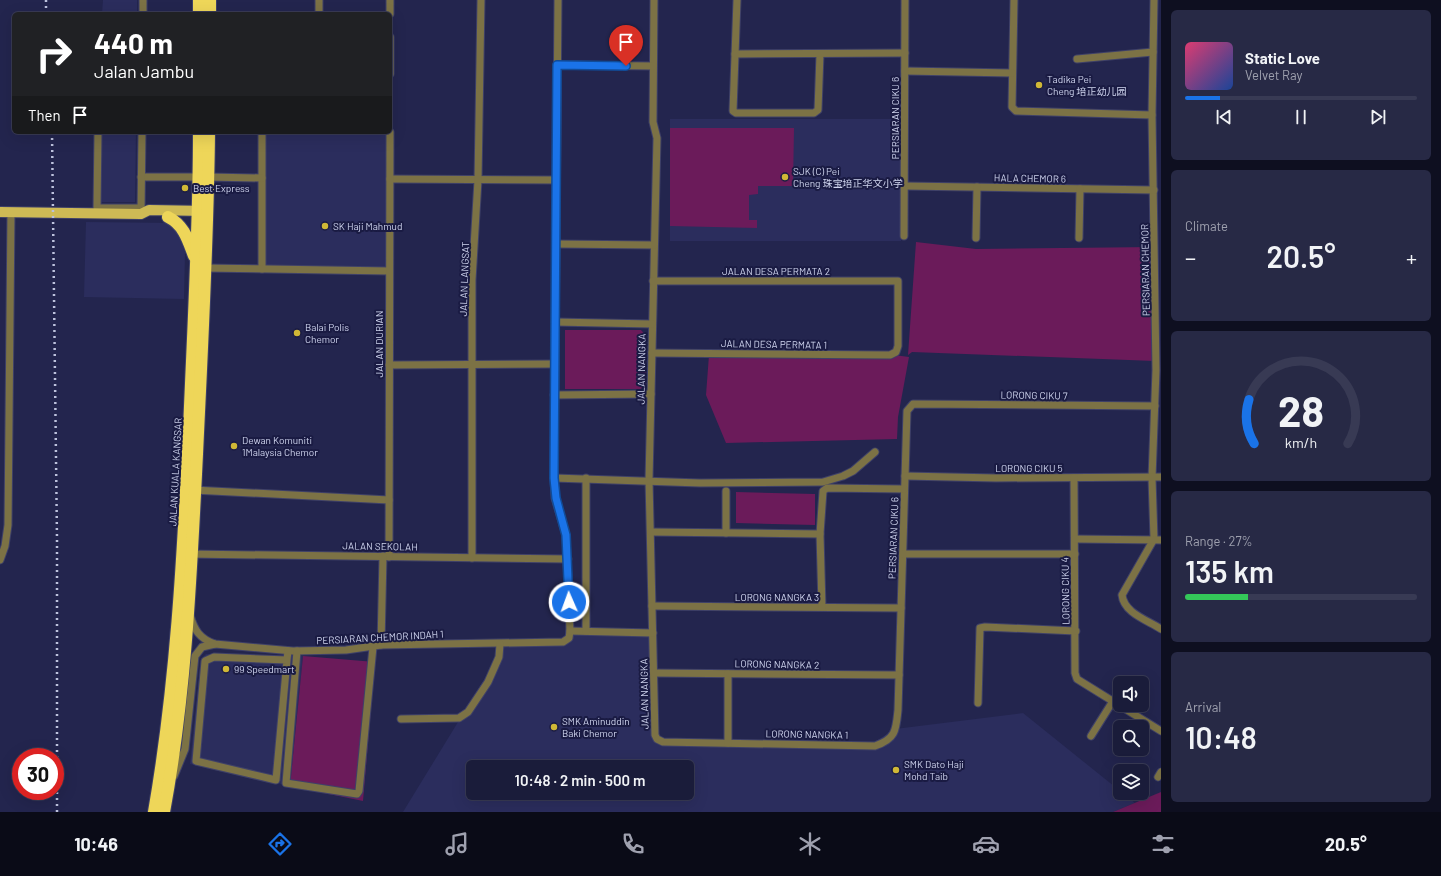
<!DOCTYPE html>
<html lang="en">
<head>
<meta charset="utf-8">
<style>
	body { margin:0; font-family:Barlow,"Noto Sans SC",sans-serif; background:#272945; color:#f1f3f6; height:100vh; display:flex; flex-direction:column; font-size:15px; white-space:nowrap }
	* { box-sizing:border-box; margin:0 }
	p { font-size:13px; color:#9fa1af }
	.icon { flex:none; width:22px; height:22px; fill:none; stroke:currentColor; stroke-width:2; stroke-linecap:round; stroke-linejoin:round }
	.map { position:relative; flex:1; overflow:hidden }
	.sheet { display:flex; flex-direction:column; gap:10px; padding:10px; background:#0e0f20; width:280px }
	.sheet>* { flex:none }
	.banner { position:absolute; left:12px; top:12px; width:380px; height:122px; border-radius:6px; box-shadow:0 4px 16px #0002,0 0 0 1px #383a54; background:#202124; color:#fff; overflow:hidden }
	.buttons { position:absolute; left:1113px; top:676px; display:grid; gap:8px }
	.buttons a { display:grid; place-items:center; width:36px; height:36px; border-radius:6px; background:#1a1c3a; box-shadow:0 4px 16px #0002,0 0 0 1px #383a54; font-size:20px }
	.speed { position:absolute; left:12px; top:748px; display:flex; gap:8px; font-size:20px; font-weight:700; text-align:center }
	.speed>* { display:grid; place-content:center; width:52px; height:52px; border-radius:50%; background:#1a1c3a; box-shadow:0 4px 16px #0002,0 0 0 1px #383a54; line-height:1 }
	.speed .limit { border:6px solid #d22; background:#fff; color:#111 }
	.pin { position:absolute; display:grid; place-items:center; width:34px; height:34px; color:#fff; margin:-41px -17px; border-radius:50% 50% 50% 0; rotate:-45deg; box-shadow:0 0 4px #0007 }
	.pin .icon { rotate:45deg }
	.me { position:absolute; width:44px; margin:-22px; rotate:358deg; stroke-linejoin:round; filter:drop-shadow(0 0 3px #0008) }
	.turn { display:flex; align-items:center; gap:14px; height:84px; padding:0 16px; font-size:18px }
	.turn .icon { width:52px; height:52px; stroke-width:2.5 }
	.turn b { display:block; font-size:28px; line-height:34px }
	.then { display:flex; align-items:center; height:38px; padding:0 16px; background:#0003; gap:8px; font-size:15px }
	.big { font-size:30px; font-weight:600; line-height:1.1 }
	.sheet .tile { flex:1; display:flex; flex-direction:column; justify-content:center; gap:6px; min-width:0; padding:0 14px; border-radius:6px; background:#272945 }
	.sheet .dial { align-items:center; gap:0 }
	.dial svg { height:104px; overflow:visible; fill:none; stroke:#383a54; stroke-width:7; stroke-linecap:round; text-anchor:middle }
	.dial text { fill:#f1f3f6; stroke:none }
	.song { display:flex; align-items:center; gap:12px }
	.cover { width:48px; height:48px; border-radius:6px; background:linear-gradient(135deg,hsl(340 70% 55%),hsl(220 70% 35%)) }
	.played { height:4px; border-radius:2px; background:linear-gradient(90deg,#1a73e8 15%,#383a54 15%) }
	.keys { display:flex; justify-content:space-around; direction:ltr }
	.heat { display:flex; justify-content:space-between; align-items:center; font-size:22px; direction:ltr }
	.charge { height:6px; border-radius:3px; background:linear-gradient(90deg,#34c759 27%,#383a54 0) }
	.trip { position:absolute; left:466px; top:760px; width:228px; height:40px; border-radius:6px; background:#1a1c3a; box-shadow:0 4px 16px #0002,0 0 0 1px #383a54; font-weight:600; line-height:40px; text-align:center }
	.tab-bar { display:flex; height:64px; justify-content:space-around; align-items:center; background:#0a0b17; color:#9fa1af }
	.tab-bar .icon { width:28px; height:28px }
	.tab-bar .selected { color:#1a73e8 }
	.tab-bar b { font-size:18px; color:#f1f3f6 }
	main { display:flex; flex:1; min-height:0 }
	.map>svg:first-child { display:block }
	.built { fill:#2b2d5d; fill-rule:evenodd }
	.green { fill:#6b1b5a }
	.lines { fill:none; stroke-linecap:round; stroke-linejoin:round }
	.street-casing { stroke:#3f4168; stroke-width:9 }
	.primary-casing { stroke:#3f4168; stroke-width:12 }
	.highway-casing { stroke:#3f4168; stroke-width:14 }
	.street { stroke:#7c7245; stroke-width:7 }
	.primary { stroke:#ceba55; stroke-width:10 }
	.highway { stroke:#eed659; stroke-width:12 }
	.rail { stroke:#bdc2dd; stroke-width:2.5; stroke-dasharray:2 4; stroke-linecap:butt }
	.route-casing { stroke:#114b97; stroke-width:10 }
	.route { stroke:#1a73e8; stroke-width:7 }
	.poi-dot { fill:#d0b836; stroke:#1a1b43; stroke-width:1.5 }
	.labels { text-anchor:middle; stroke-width:4; stroke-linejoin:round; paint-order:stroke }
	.poi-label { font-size:10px; fill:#cfd4ee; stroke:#1a1b43; text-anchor:start }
	.street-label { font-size:10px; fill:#cfd4ee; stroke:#1a1b43 }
</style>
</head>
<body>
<main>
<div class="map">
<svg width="1161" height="812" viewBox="0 0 1161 812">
	<rect width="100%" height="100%" fill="#23254e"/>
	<!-- built -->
	<g class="built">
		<polygon points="103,0 137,0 137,14 102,14"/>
		<rect x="670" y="119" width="231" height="122"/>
		<polygon points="101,132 136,132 135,202 100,202"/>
		<polygon points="262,132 390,132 388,275 260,273"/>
		<polygon points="86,222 175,223 185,252 184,299 84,297"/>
		<path d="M570,632L653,633L657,739L865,748L895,729L1023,713L1135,803L1113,812H403L507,642L563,643ZM473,767H687V793H473Z"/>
		<polygon points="206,654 303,656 290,786 190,764 201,659"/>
	</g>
	<!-- green -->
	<g class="green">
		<polygon points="670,128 794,128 793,186 758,186 758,194 749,195 749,220 757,220 757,228 670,226"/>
		<polygon points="916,242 976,249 1154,247 1155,361 912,352 908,355"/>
		<polygon points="565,330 641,330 646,336 646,385 640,389 565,389"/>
		<polygon points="709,355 894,355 909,357 898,417 897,439 726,443 706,395"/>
		<polygon points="736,492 815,494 815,525 736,523"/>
		<polygon points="303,656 375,662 363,801 290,786"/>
		<polygon points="1161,792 1161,812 1113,812"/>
	</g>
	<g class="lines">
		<defs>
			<g id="street">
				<polyline points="390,0 390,14"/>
				<path d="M654,0L653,122L657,138L649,480L655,735L657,739L663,742L875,746C896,739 896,730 898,710L907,411L913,404L1155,406"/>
				<polyline points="737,0 733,111 736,113 814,113 818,110 820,54"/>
				<polyline points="1014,0 1012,107 1016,111 1152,115"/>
				<path d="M1154,0L1152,115L1156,370L1152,478L1154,539L1122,595C1124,613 1147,620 1161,629"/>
				<polyline points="143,14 143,0"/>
				<polyline points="319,14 319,0"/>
				<polyline points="390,37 390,74"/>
				<polyline points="735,54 905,53"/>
				<polyline points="1077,59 1153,52"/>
				<polyline points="557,65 653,66"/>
				<polyline points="905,71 1012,73"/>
				<polyline points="98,132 97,208 141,208"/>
				<polyline points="262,132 262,269"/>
				<polyline points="141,177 199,177"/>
				<polyline points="209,177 262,178"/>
				<polyline points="390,179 556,180"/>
				<polyline points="905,186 1154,190"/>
				<polyline points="141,211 142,132"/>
				<polyline points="904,236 905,0"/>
				<polyline points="976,238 977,187"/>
				<polyline points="1079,238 1080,189"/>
				<polyline points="556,244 654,245"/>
				<polyline points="204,268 389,271"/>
				<polyline points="555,322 652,324"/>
				<polyline points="652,353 890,355 896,352 898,346 898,281 653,281"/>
				<polyline points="389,365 555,364"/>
				<polyline points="554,395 651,394"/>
				<polyline points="905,476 996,478 1161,477"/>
				<polyline points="554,478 700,483 823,482 843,476 853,471 875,452"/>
				<polyline points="1074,478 1075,673 1077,679 1085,684 1161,731"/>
				<polyline points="193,490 389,500"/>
				<polyline points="651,532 820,534"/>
				<polyline points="726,533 726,491"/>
				<polyline points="1075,539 1161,540"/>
				<polyline points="188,554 568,559"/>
				<polyline points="903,554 1075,554"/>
				<polyline points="389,557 390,132"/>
				<polyline points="472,558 472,280 478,180 481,0"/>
				<polyline points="0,560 5,546 8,525 11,212"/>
				<polyline points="652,606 901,608"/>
				<polyline points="822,607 820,534 823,491 827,488 904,489"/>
				<path d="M190,615C194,630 200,639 215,644L293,651L346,650L381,645L563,642L569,638L570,631L566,535L555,498L554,478L558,0"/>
				<polyline points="570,631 653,633"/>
				<polyline points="586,631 586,478"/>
				<polyline points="381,645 383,556"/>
				<polyline points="297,651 286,783 357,794 359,791 373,647"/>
				<polyline points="287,660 214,657 205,661 196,761 276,780 287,660 288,651"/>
				<polyline points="654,673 899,675"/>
				<polyline points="978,703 980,628 985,627 1076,631"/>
				<polyline points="401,719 459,718 468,712 488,682 499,657 500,644"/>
				<polyline points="1091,736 1113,701"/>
				<polyline points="728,743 728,674"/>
				<polyline points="174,776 185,749 195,656 202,647 215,644"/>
				<polyline points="1158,777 1161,772"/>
			</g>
			<polyline id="primary" points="0,212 141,214 149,210 206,211"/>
			<g id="highway">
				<polyline points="199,14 199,0"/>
				<polyline points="210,14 210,0"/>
				<path d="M168,217C184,225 188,240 194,256"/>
				<path d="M154,812C176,686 183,558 189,430C193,331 199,231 199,132"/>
				<path d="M164,812C186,694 191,574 197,454C202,347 208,239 209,132"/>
			</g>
		</defs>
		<!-- street casing -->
		<use href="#street" class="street-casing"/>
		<!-- primary casing -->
		<use href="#primary" class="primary-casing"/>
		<!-- highway casing -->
		<use href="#highway" class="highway-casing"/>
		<!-- street -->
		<use href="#street" class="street"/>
		<!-- primary -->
		<use href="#primary" class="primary"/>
		<!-- highway -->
		<use href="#highway" class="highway"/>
		<!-- rail -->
		<g class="rail">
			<polyline points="46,0 46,14"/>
			<polyline points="52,132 57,539 57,812"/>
		</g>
	</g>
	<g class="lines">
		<defs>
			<polyline id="route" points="569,602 566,535 556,498 554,478 557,65 626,66"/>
		</defs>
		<!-- route casing -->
		<use href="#route" class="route-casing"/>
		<!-- route -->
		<use href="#route" class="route"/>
	</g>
	<!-- markers -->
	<g class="poi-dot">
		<circle cx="1039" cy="85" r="4"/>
		<circle cx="785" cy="177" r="4"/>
		<circle cx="185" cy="188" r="4"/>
		<circle cx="325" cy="226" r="4"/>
		<circle cx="297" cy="333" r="4"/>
		<circle cx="234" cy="446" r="4"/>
		<circle cx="226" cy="669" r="4"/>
		<circle cx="554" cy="727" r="4"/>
		<circle cx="896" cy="770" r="4"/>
	</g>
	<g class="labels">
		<!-- poi labels -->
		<g class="poi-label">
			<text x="1047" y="83">Tadika Pei<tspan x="1047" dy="12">Cheng 培正幼儿园</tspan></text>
			<text x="793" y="175">SJK (C) Pei<tspan x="793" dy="12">Cheng 珠宝培正华文小学</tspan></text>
			<text x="193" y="192">Best Express</text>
			<text x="333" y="230">SK Haji Mahmud</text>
			<text x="305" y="331">Balai Polis<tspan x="305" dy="12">Chemor</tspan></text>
			<text x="242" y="444">Dewan Komuniti<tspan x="242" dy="12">1Malaysia Chemor</tspan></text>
			<text x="234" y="673">99 Speedmart</text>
			<text x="562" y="725">SMK Aminuddin<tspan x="562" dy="12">Baki Chemor</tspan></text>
			<text x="904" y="768">SMK Dato Haji<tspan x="904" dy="12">Mohd Taib</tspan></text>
		</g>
		<!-- street labels -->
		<g class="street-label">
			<text transform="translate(895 118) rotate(-90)" y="4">PERSIARAN CIKU 6</text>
			<text transform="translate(1030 178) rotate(1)" y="4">HALA CHEMOR 6</text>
			<text transform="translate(1145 270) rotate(-91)" y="4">PERSIARAN CHEMOR</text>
			<text x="776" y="275">JALAN DESA PERMATA 2</text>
			<text transform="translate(464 279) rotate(-88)" y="4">JALAN LANGSAT</text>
			<text transform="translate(379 344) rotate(-90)" y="4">JALAN DURIAN</text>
			<text transform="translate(774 344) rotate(1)" y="4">JALAN DESA PERMATA 1</text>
			<text transform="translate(641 369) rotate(-89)" y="4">JALAN NANGKA</text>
			<text transform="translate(1034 395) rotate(1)" y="4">LORONG CIKU 7</text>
			<text x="1029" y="472">LORONG CIKU 5</text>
			<text transform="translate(175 472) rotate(-87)" y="4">JALAN KUALA KANGSAR</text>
			<text transform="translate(893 538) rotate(-88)" y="4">PERSIARAN CIKU 6</text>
			<text transform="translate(380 546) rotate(1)" y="4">JALAN SEKOLAH</text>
			<text transform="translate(1065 591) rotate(-91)" y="4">LORONG CIKU 4</text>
			<text x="777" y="601">LORONG NANGKA 3</text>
			<text transform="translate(380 637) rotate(-3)" y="4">PERSIARAN CHEMOR INDAH 1</text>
			<text transform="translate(777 664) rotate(1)" y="4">LORONG NANGKA 2</text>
			<text transform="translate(644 694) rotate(-91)" y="4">JALAN NANGKA</text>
			<text transform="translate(807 734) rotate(1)" y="4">LORONG NANGKA 1</text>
		</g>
	</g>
</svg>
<div class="buttons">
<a><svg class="icon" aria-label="sound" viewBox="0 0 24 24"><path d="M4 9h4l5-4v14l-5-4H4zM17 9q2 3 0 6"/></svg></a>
<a><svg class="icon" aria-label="search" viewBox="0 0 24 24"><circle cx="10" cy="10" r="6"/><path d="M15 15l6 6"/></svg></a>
<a><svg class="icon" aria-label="layers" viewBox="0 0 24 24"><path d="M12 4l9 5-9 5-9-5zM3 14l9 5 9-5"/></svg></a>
</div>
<div class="speed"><div class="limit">30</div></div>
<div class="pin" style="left:626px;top:66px;background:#d93025"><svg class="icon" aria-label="arrive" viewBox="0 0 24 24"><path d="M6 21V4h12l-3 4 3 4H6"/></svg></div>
<svg class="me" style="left:569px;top:602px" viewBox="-20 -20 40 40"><circle r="17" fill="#1a73e8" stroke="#fff" stroke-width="3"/><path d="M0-11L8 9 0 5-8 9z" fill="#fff"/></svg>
<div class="trip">10:48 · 2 min · 500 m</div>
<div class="banner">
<div class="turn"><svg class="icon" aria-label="right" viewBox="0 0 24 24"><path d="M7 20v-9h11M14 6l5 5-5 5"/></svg><div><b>440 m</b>Jalan Jambu</div></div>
<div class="then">Then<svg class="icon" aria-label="arrive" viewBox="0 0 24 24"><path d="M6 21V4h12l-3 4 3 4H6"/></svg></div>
</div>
</div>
<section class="sheet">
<div class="tile">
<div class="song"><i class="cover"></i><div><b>Static Love</b><p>Velvet Ray</p></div></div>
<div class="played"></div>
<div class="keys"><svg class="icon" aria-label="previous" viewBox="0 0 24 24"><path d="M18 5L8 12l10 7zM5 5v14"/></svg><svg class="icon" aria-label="pause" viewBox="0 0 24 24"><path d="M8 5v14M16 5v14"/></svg><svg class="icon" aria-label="next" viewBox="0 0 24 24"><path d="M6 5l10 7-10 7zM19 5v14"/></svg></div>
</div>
<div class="tile"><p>Climate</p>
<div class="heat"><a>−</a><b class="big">20.5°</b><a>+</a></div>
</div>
<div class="tile dial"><svg viewBox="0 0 100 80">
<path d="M14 69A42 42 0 1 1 86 69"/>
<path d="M14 69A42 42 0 0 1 10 35" stroke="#1a73e8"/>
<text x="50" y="56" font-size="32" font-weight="700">28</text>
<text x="50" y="72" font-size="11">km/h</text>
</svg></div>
<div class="tile"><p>Range · 27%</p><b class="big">135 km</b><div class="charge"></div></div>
<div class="tile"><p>Arrival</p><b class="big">10:48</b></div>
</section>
</main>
<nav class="tab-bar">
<b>10:46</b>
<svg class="icon selected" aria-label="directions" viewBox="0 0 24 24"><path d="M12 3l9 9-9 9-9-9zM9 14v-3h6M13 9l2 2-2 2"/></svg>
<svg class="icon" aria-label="music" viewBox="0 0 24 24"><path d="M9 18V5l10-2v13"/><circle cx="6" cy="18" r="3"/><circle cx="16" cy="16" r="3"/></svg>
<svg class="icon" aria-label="phone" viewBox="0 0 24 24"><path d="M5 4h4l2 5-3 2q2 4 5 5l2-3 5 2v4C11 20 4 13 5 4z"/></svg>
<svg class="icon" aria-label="climate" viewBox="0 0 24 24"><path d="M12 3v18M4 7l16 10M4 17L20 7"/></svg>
<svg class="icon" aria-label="car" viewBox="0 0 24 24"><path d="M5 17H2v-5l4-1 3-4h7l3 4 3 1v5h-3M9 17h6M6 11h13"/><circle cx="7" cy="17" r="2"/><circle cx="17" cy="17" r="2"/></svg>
<svg class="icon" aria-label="filters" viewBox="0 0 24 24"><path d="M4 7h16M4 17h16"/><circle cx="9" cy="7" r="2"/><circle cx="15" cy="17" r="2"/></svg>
<b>20.5°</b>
</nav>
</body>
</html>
